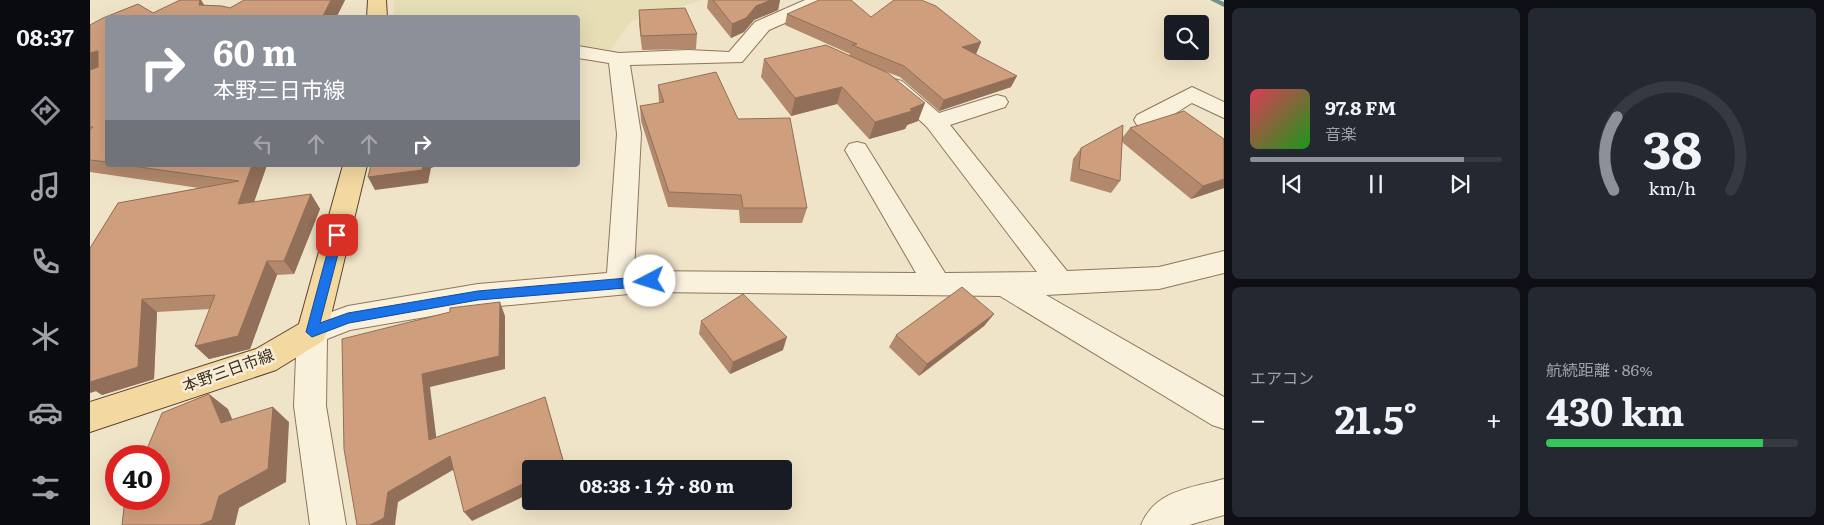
<!DOCTYPE html>
<html lang="ja">
<head>
<meta charset="utf-8">
<style>
	body { margin:0; font-family:Literata,"Noto Sans JP",serif; background:#242831; color:#f1f3f6; height:100vh; display:flex; flex-direction:column; font-size:19px; white-space:nowrap }
	* { box-sizing:border-box; margin:0 }
	p { font-size:16px; color:#9ea1a6 }
	.icon { flex:none; width:28px; height:28px; fill:none; stroke:currentColor; stroke-width:2; stroke-linecap:round; stroke-linejoin:round }
	.map { position:relative; flex:1; overflow:hidden }
	.drawer { display:flex; flex-direction:column; gap:8px; padding:8px; background:#0d0f14; width:600px }
	.drawer>* { flex:none }
	.guide { position:absolute; left:15px; top:15px; width:475px; height:152px; border-radius:5px; box-shadow:0 5px 20px #0002; background:#8c9099; color:#fff; overflow:hidden }
	.controls { position:absolute; left:1074px; top:15px; display:grid; gap:10px }
	.controls a { display:grid; place-items:center; width:45px; height:45px; border-radius:5px; background:#171b24; box-shadow:0 5px 20px #0002; font-size:25px }
	.speed { position:absolute; left:15px; top:445px; display:flex; gap:10px; font-size:25px; font-weight:700; text-align:center }
	.speed>* { display:grid; place-content:center; width:65px; height:65px; border-radius:50%; background:#171b24; box-shadow:0 5px 20px #0002; line-height:1 }
	.speed .limit { border:8px solid #d22; background:#fff; color:#111 }
	.pin { position:absolute; display:grid; place-items:center; width:42px; height:42px; color:#fff; margin:-21px; border-radius:10px; box-shadow:0 2px 8px #0006 }
	.me { position:absolute; width:55px; margin:-28px; rotate:265deg; stroke-linejoin:round; filter:drop-shadow(0 0 4px #0008) }
	.turn { display:flex; align-items:center; gap:18px; height:105px; padding:0 25px; font-size:22px }
	.turn .icon { width:65px; height:65px; stroke-width:2.5 }
	.turn b { display:block; font-size:35px; line-height:42px }
	.lanes { display:flex; align-items:center; height:48px; padding:0 25px; background:#0003; justify-content:center; gap:25px; direction:ltr }
	.lanes .off { opacity:.35 }
	.big { font-size:38px; font-weight:700; line-height:1.1 }
	.drawer .widget { flex:1; display:flex; flex-direction:column; justify-content:center; gap:8px; min-width:0; padding:0 18px; border-radius:8px; background:#242831 }
	.drawer .dial { align-items:center; gap:0 }
	.dial svg { height:130px; overflow:visible; fill:none; stroke:#363941; stroke-width:7; stroke-linecap:round; text-anchor:middle }
	.dial text { fill:#f1f3f6; stroke:none }
	.song { display:flex; align-items:center; gap:15px }
	.cover { width:60px; height:60px; border-radius:8px; background:linear-gradient(135deg,hsl(350 70% 55%),hsl(120 70% 35%)) }
	.played { height:5px; border-radius:2px; background:linear-gradient(90deg,#8c9099 85%,#363941 85%) }
	.keys { display:flex; justify-content:space-around; direction:ltr }
	.heat { display:flex; justify-content:space-between; align-items:center; font-size:28px; direction:ltr }
	.charge { height:8px; border-radius:4px; background:linear-gradient(90deg,#34c759 86%,#363941 0) }
	.drawer .tiles { flex:1; display:grid; gap:8px; grid-template-columns:repeat(2,1fr) }
	.trip { position:absolute; left:432px; top:460px; width:270px; height:50px; border-radius:5px; background:#171b24; box-shadow:0 5px 20px #0002; font-weight:700; line-height:50px; text-align:center }
	main { display:flex; flex:1; min-height:0 }
	.tab-bar { display:flex; flex-direction:column; width:90px; justify-content:space-around; align-items:center; background:#090b0e; color:#9ea1a6 }
	.tab-bar .icon { width:35px; height:35px }
	.tab-bar .current { color:#8c9099 }
	.tab-bar b { font-size:22px; color:#f1f3f6 }
	.map>svg:first-child { display:block }
	.farmland { fill:#e6deb5 }
	.lines { fill:none; stroke-linecap:round; stroke-linejoin:round }
	.stream { fill:#6f938a; fill-rule:evenodd }
	.minor-casing { stroke:#8d765c; stroke-width:2 }
	.major-casing { stroke:#5b4430; stroke-width:2 }
	.minor { fill:#faf1dc; fill-rule:evenodd }
	.major { fill:#f3d9a0; fill-rule:evenodd }
	.wall { fill:#b2896c }
	.shaded-wall { fill:#916f58 }
	.building { fill:#cf9f7d; stroke:#916f58 }
	.route { fill:#1a73e8; stroke:#114b97 }
	.labels { text-anchor:middle; stroke-width:5; stroke-linejoin:round; paint-order:stroke }
	.street-label { font-size:16px; fill:#3d2e20; stroke:#f7eed8 }
</style>
</head>
<body>
<main>
<nav class="tab-bar">
<b>08:37</b>
<svg class="icon current" aria-label="directions" viewBox="0 0 24 24"><path d="M12 3l9 9-9 9-9-9zM9 14v-3h6M13 9l2 2-2 2"/></svg>
<svg class="icon" aria-label="music" viewBox="0 0 24 24"><path d="M9 18V5l10-2v13"/><circle cx="6" cy="18" r="3"/><circle cx="16" cy="16" r="3"/></svg>
<svg class="icon" aria-label="phone" viewBox="0 0 24 24"><path d="M5 4h4l2 5-3 2q2 4 5 5l2-3 5 2v4C11 20 4 13 5 4z"/></svg>
<svg class="icon" aria-label="climate" viewBox="0 0 24 24"><path d="M12 3v18M4 7l16 10M4 17L20 7"/></svg>
<svg class="icon" aria-label="car" viewBox="0 0 24 24"><path d="M5 17H2v-5l4-1 3-4h7l3 4 3 1v5h-3M9 17h6M6 11h13"/><circle cx="7" cy="17" r="2"/><circle cx="17" cy="17" r="2"/></svg>
<svg class="icon" aria-label="filters" viewBox="0 0 24 24"><path d="M4 7h16M4 17h16"/><circle cx="9" cy="7" r="2"/><circle cx="15" cy="17" r="2"/></svg>
</nav>
<div class="map">
<svg width="1134" height="525" viewBox="0 0 1134 525">
	<rect width="100%" height="100%" fill="#f0e4c8"/>
	<!-- farmland -->
	<polygon class="farmland" points="304,0 613,0 541,21 520,51 488,46 488,18 304,17"/>
	<g class="lines">
		<!-- stream -->
		<polygon class="stream" points="1120,0 1129,0 1134,2 1134,7"/>
		<defs>
			<g id="minor">
				<polygon points="715,0 740,0 738,4 679,30 652,62 540,65 551,134 544,271 826,273 755,150 759,144 767,142 775,144 855,273 947,272 837,127 793,86 796,81 804,79 812,81 849,113 907,95 915,97 918,102 915,107 860,125 977,271 1069,267 1134,251 1134,273 1069,289 956,295 1134,397 1134,429 1122,425 910,296 560,292 388,308 260,330 237,339 236,406 256,525 220,525 204,406 207,332 211,323 258,306 388,284 517,273 527,134 519,63 488,58 488,46 529,53 598,50 639,52 665,22"/>
				<path d="M1102,87L1134,102V118L1102,103C1086,112 1066,130 1047,125L1044,120L1047,115Z"/>
				<path d="M1134,479V515L1099,525H1051C1065,490 1101,488 1134,479Z"/>
			</g>
			<g id="major">
				<polygon points="278,0 296,0 297,18 277,18"/>
				<polygon points="253,165 277,165 237,332 233,341 186,370 0,432 0,402 166,349 209,324"/>
			</g>
		</defs>
		<!-- minor casing -->
		<use href="#minor" class="minor-casing"/>
		<!-- major casing -->
		<use href="#major" class="major-casing"/>
		<!-- minor -->
		<use href="#minor" class="minor"/>
		<!-- major -->
		<use href="#major" class="major"/>
	</g>
	<!-- wall -->
	<g class="wall">
		<polygon points="90,0 111,0 114,5 132,6 140,8 154,0 255,0 246,18 18,18 18,165 177,165 164,202 221,194 230,209 204,274 187,275 160,349 119,359 105,346 120,309 67,312 64,379 12,395 6,391 0,393 0,248 28,203 109,188 0,172 0,25 13,18 48,4 63,13"/>
		<polygon points="618,0 690,0 688,10 664,20 654,32 641,38 617,8"/>
		<polygon points="549,10 607,34 606,49 552,50 549,24"/>
		<polygon points="697,14 781,17 891,42 886,54 921,87 849,111 810,77 789,69 828,121 817,125 815,129 779,139 747,104 701,116 671,77 674,59 759,56 760,54 695,25"/>
		<polygon points="568,85 648,119 717,208 712,223 650,223 649,210 578,207 551,121 550,106 569,103"/>
		<polygon points="1040,128 1134,188 1101,199 1032,142 1030,181 1021,193 980,181 983,159 991,148 1032,138"/>
		<polygon points="904,314 894,326 829,376 799,347 806,335"/>
		<polygon points="611,321 693,350 640,374 609,334"/>
	</g>
	<!-- shaded-wall -->
	<g class="shaded-wall">
		<polygon points="110,0 111,0 119,13 109,5"/>
		<polygon points="241,0 255,0 246,18 232,18"/>
		<polygon points="681,0 690,0 688,10 664,20 654,32 641,38 642,24 666,6"/>
		<polygon points="891,42 886,54 872,47"/>
		<polygon points="8,51 18,63 0,71 0,53"/>
		<polygon points="927,76 921,87 849,111 854,100"/>
		<polygon points="752,87 747,104 701,116 705,98"/>
		<polygon points="835,103 828,121 817,125 815,129 779,139 785,122"/>
		<polygon points="162,165 177,165 158,219 148,204"/>
		<polygon points="333,165 350,165 341,168 338,183 285,190 278,177"/>
		<polygon points="1134,179 1134,188 1101,199 1113,186"/>
		<polygon points="221,194 230,209 204,274 194,261"/>
		<polygon points="177,261 187,275 160,349 119,359 105,346"/>
		<polygon points="52,299 67,312 64,379 12,395 6,391 0,393 0,382"/>
		<polygon points="410,302 415,316 415,369 340,387 348,451 339,440 332,374"/>
		<polygon points="904,314 894,326 829,376 837,364"/>
		<polygon points="697,337 693,350 640,374 643,362"/>
		<polygon points="119,394 138,409 150,438 131,423"/>
		<polygon points="455,397 476,469 465,469"/>
		<polygon points="183,407 199,422 196,482 149,508 145,525 110,525 129,496"/>
		<polygon points="360,456 368,467 308,502 305,525 280,525 298,492"/>
		<polygon points="441,480 441,493 382,521 374,512"/>
	</g>
	<!-- building -->
	<g class="building">
		<polygon points="90,0 110,0 109,5 132,6 140,8 154,0 241,0 232,18 18,18 18,162 0,160 0,130 3,127 0,127 0,70 8,67 8,51 0,53 0,25 13,18 48,4 63,13"/>
		<polygon points="623,0 681,0 666,6 656,18 642,24"/>
		<polygon points="729,0 761,0 781,17 804,0 831,0 846,6 891,42 872,47 927,76 854,100 814,66 762,45 767,44 697,14"/>
		<polygon points="595,8 607,34 551,36 549,10"/>
		<polygon points="736,45 798,73 835,103 820,109 822,111 785,122 752,87 705,98 674,59"/>
		<polygon points="626,72 648,119 700,118 717,208 653,208 651,195 579,192 550,106 574,102 568,85"/>
		<polygon points="1094,111 1134,139 1134,179 1113,186 1040,128"/>
		<polygon points="1033,125 1030,181 989,169 991,148"/>
		<polygon points="35,165 162,165 148,204 221,194 194,261 177,261 148,336 105,346 125,295 52,299 48,367 0,382 0,248 28,203 149,181"/>
		<polygon points="281,165 333,165 332,170 278,177"/>
		<polygon points="872,287 904,314 837,364 806,335"/>
		<polygon points="653,294 697,337 643,362 611,321"/>
		<polygon points="410,302 409,356 332,374 339,440 455,397 474,464 465,469 441,469 441,480 374,512 360,456 298,492 294,518 280,525 267,525 254,449 252,339 360,312 360,308"/>
		<polygon points="119,394 131,423 183,407 178,469 129,496 122,520 110,525 32,525 34,507 37,499 69,499 69,456 54,456 72,413"/>
	</g>
	<!-- route -->
	<polygon class="route" points="247,231 253,235 230,323 258,313 388,291 560,276 566,281 560,286 388,300 259,323 222,337 216,332 242,235"/>
	<g class="labels">
		<!-- street labels -->
		<g class="street-label">
			<text transform="translate(138 370) rotate(-20)" y="6">本野三日市線</text>
		</g>
	</g>
</svg>
<div class="controls">
<a><svg class="icon" aria-label="search" viewBox="0 0 24 24"><circle cx="10" cy="10" r="6"/><path d="M15 15l6 6"/></svg></a>
</div>
<div class="speed"><div class="limit">40</div></div>
<div class="pin" style="left:247px;top:235px;background:#d93025"><svg class="icon" aria-label="arrive" viewBox="0 0 24 24"><path d="M6 21V4h12l-3 4 3 4H6"/></svg></div>
<svg class="me" style="left:560px;top:281px" viewBox="-20 -20 40 40"><circle r="19" fill="#fff"/><path d="M0-13L10 11 0 6-10 11z" fill="#1a73e8"/></svg>
<div class="trip">08:38 · 1 分 · 80 m</div>
<div class="guide">
<div class="turn"><svg class="icon" aria-label="right" viewBox="0 0 24 24"><path d="M7 20v-9h11M14 6l5 5-5 5"/></svg><div><b>60 m</b>本野三日市線</div></div>
<div class="lanes"><svg class="icon off" aria-label="left" viewBox="0 0 24 24"><path d="M17 20v-9H6M10 6l-5 5 5 5"/></svg><svg class="icon off" aria-label="ahead" viewBox="0 0 24 24"><path d="M12 20V5M6 11l6-6 6 6"/></svg><svg class="icon off" aria-label="ahead" viewBox="0 0 24 24"><path d="M12 20V5M6 11l6-6 6 6"/></svg><svg class="icon" aria-label="right" viewBox="0 0 24 24"><path d="M7 20v-9h11M14 6l5 5-5 5"/></svg></div>
</div>
</div>
<section class="drawer">
<div class="tiles">
<div class="widget">
<div class="song"><i class="cover"></i><div><b>97.8 FM</b><p>音楽</p></div></div>
<div class="played"></div>
<div class="keys"><svg class="icon" aria-label="previous" viewBox="0 0 24 24"><path d="M18 5L8 12l10 7zM5 5v14"/></svg><svg class="icon" aria-label="pause" viewBox="0 0 24 24"><path d="M8 5v14M16 5v14"/></svg><svg class="icon" aria-label="next" viewBox="0 0 24 24"><path d="M6 5l10 7-10 7zM19 5v14"/></svg></div>
</div>
<div class="widget dial"><svg viewBox="0 0 100 80">
<path d="M14 69A42 42 0 1 1 86 69"/>
<path d="M14 69A42 42 0 0 1 16 24" stroke="#8c9099"/>
<text x="50" y="56" font-size="32" font-weight="700">38</text>
<text x="50" y="72" font-size="11">km/h</text>
</svg></div>
<div class="widget"><p>エアコン</p>
<div class="heat"><a>−</a><b class="big">21.5°</b><a>+</a></div>
</div>
<div class="widget"><p>航続距離 · 86%</p><b class="big">430 km</b><div class="charge"></div></div>
</div>
</section>
</main>
</body>
</html>
